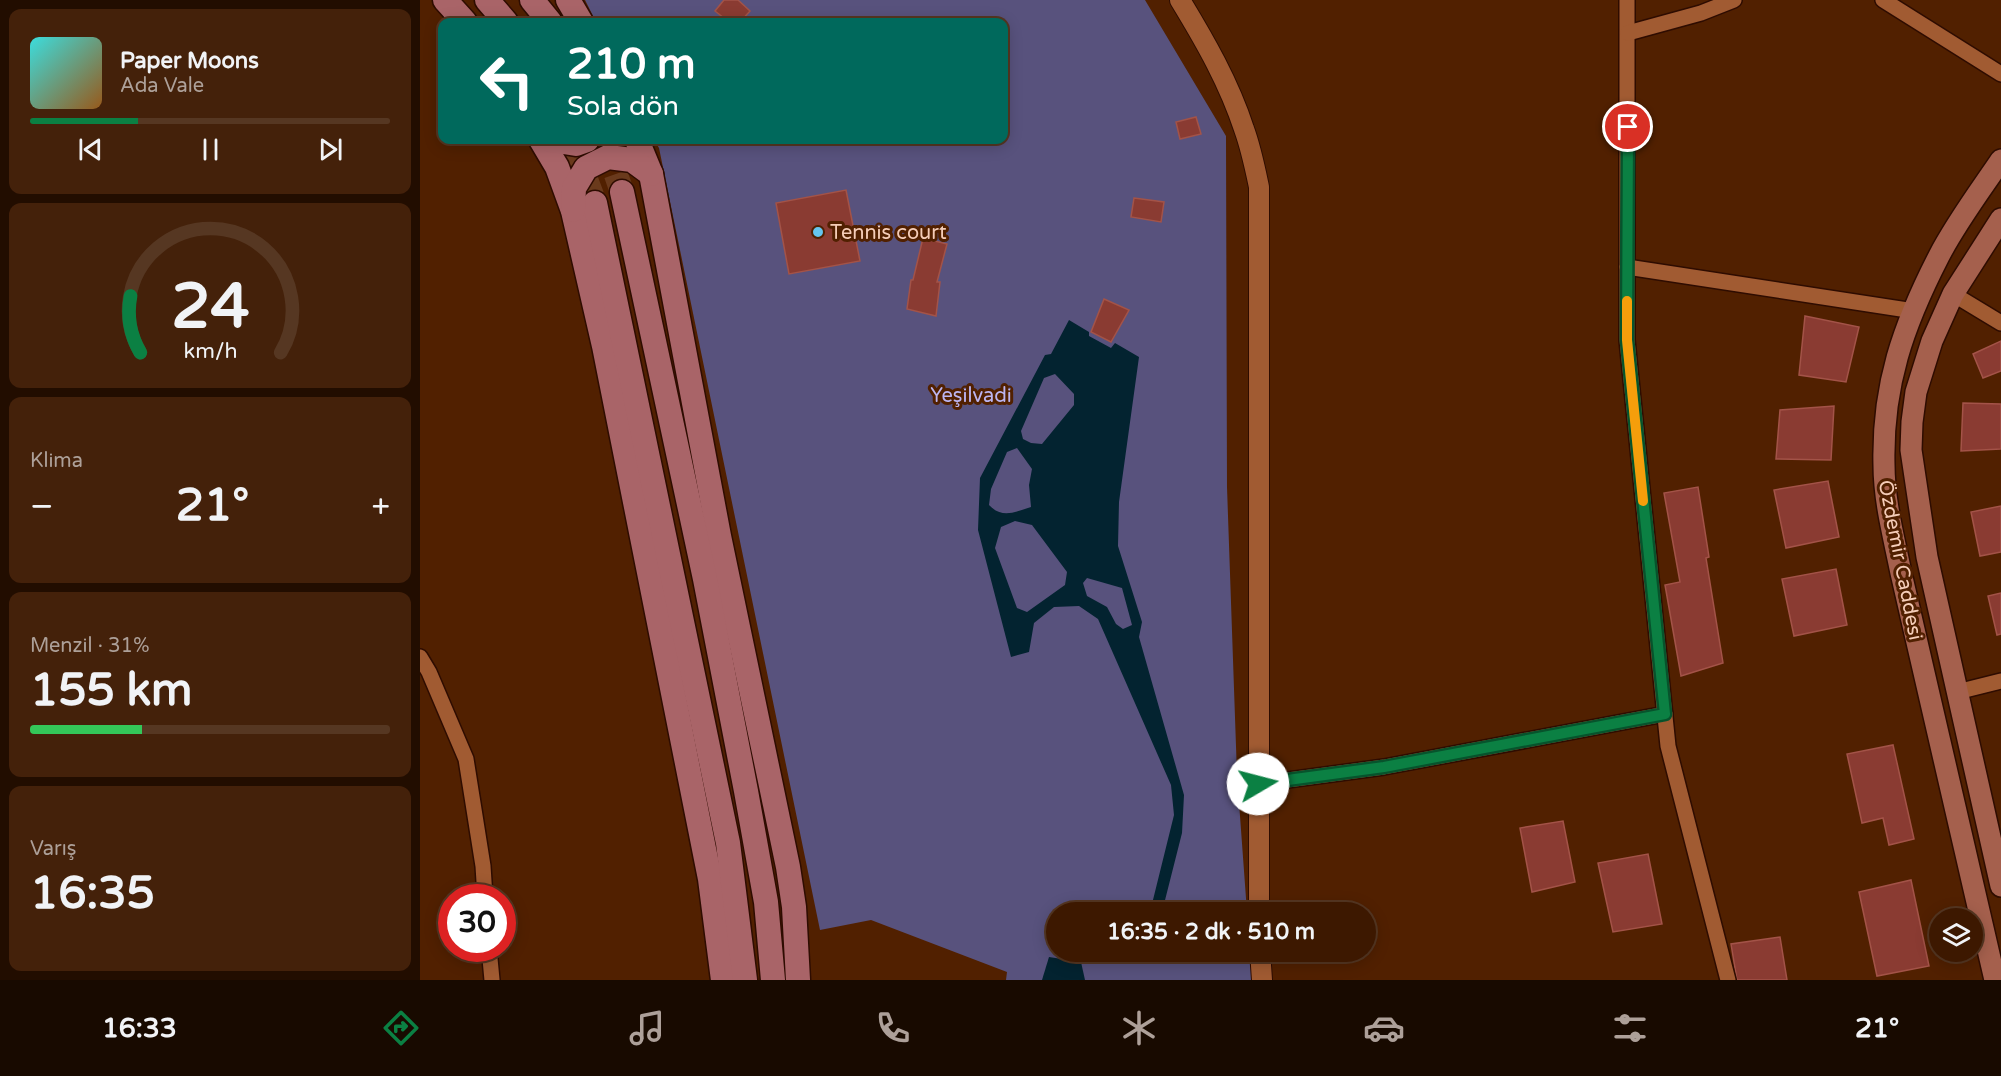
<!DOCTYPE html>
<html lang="tr">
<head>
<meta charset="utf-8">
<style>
	body { margin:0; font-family:"Varela Round",sans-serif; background:#44210a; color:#f1f3f6; height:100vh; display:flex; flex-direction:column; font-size:22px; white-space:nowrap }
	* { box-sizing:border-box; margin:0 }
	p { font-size:20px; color:#ada099 }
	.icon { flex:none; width:33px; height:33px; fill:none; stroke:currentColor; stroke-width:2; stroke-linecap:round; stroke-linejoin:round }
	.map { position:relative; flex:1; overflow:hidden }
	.panel { display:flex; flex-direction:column; gap:9px; padding:9px; background:#220d00; width:420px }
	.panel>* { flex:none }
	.top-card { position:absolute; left:18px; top:18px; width:570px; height:126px; border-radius:12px; box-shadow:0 3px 15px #0003,0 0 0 2px #563722; background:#00695c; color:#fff; overflow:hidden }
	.buttons { position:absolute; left:1509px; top:908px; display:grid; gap:12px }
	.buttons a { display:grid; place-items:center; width:54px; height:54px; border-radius:50%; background:#3d1800; box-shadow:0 3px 15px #0003,0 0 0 2px #563722; font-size:30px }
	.speed { position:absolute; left:18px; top:884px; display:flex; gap:12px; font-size:30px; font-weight:700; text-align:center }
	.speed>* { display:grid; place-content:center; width:78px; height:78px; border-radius:50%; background:#3d1800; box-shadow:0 3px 15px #0003,0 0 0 2px #563722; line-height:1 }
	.speed .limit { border:9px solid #d22; background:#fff; color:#111 }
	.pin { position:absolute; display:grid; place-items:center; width:51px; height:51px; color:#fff; margin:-26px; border:3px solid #fff; border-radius:50%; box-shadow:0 2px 6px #0007 }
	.me { position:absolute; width:66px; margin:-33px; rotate:82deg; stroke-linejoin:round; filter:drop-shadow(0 0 4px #0008) }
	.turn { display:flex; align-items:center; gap:21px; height:126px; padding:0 30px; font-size:27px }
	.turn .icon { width:78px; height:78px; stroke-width:2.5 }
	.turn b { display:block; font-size:42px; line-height:51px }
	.big { font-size:45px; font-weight:700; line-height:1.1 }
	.panel .tile { flex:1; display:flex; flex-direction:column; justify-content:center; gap:9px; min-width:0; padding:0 21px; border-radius:12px; background:#44210a }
	.panel .dial { align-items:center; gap:0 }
	.dial svg { height:156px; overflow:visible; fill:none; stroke:#563722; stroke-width:7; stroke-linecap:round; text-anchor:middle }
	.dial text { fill:#f1f3f6; stroke:none }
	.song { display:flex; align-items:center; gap:18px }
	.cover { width:72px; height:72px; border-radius:9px; background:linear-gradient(135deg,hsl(180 70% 55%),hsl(30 70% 35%)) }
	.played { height:6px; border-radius:3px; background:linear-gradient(90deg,#0b8043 30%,#563722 30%) }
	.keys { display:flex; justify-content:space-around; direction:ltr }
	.heat { display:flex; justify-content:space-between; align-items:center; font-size:33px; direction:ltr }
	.charge { height:9px; border-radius:4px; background:linear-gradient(90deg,#34c759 31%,#563722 0) }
	.trip { position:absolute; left:626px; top:902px; width:330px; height:60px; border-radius:30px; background:#3d1800; box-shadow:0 3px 15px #0003,0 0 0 2px #563722; font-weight:700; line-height:60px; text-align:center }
	.tabs { display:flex; height:96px; justify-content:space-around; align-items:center; background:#180a00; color:#ada099 }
	.tabs .icon { width:42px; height:42px }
	.tabs .selected { color:#0b8043 }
	.tabs b { font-size:27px; color:#f1f3f6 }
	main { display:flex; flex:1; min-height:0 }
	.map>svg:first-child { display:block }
	.green { fill:#58527d }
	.water { fill:#032330; fill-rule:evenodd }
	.building { fill:#8a3b32; stroke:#a35348; stroke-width:1.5 }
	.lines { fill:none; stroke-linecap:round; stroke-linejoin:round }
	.primary-tunnel { stroke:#6a3a1c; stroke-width:24; stroke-dasharray:24 12; stroke-linecap:butt }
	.minor-casing { stroke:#2e0c00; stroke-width:18 }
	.tertiary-casing { stroke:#2e0c00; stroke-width:22 }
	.secondary-casing { stroke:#2e0c00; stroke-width:24 }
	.primary-casing { stroke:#2e0c00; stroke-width:27 }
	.minor { stroke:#a15b32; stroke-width:15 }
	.tertiary { stroke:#a15b32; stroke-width:20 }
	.secondary { stroke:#a5604d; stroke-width:21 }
	.primary { stroke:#a96468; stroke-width:24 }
	.route-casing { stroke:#07532c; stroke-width:15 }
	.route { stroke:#0b8043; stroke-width:10 }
	.slow { stroke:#f59e0b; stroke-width:10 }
	.poi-dot { fill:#65c5ef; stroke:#512000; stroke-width:2 }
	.labels { text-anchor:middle; stroke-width:6; stroke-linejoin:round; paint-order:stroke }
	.poi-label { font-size:20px; fill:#f5cdb8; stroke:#512000; text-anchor:start }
	.park-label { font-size:20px; fill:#bcb5f1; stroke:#512000 }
	.street-label { font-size:20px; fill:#f5cdb8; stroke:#512000 }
</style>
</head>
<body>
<main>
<section class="panel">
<div class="tile">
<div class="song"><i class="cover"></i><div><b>Paper Moons</b><p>Ada Vale</p></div></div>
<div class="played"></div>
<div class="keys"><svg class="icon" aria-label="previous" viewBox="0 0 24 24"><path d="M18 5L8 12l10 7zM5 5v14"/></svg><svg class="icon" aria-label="pause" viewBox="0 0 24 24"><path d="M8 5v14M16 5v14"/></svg><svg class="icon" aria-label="next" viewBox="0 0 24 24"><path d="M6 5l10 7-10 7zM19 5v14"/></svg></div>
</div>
<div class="tile dial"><svg viewBox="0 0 100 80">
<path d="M14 69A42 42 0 1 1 86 69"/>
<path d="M14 69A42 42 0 0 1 9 40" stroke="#0b8043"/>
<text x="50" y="56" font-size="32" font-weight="700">24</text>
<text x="50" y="72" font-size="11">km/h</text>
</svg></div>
<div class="tile"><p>Klima</p>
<div class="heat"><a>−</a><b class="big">21°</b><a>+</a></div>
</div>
<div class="tile"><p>Menzil · 31%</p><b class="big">155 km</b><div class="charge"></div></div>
<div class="tile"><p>Varış</p><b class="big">16:35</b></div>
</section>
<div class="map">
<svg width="1581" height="980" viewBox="0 0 1581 980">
	<rect width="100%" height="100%" fill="#512000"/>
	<!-- green -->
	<polygon class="green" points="165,0 725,0 806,136 807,487 817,775 827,912 636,912 636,951 830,951 832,980 586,980 587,972 451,920 400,930 239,148 234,140 584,140 584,22 176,22"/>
	<!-- water -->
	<g class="water">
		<path d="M649,320L669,332V336L691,348L695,343L719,357L699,502L698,546L722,622L719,637L764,795L762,833L742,912H730L754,815L751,785L678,619L659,606L634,607L614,623L609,652L591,657L558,530L560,478L625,355L631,354ZM635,374L654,394V405L622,444L611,443L603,439L601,431L624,378ZM597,448L612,469L609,485L611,507C595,512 582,519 569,505L571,489L587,452ZM595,521L612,525L647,572L645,585L607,612L597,608L575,548L581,527ZM667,578L702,588L712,625L703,629L696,624L687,607L667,596L663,583Z"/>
		<polygon points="629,957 661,962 665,980 622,980"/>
	</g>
	<!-- building -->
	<g class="building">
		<polygon points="304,0 318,0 330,11 320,22 309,22 295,11"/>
		<polygon points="776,117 781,134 760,139 756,122"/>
		<polygon points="426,190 440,261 369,274 356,203"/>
		<polygon points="714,198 744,202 741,222 711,217"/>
		<polygon points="503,238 527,244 517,282 520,282 516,316 487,309 491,280 493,280"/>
		<polygon points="684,299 709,310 691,342 671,332"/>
		<polygon points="1385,316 1439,327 1426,382 1379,375"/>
		<polygon points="1581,341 1581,371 1563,378 1553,354"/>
		<polygon points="1543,403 1581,404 1581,449 1541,451"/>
		<polygon points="1414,406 1411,460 1356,459 1360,410"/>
		<polygon points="1408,481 1419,537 1366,548 1354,490"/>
		<polygon points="1278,487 1289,557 1286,558 1303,663 1261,676 1245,585 1260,582 1244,493"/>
		<polygon points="1581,506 1581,552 1560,556 1551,512"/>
		<polygon points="1416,569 1427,625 1374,636 1362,579"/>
		<polygon points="1581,593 1581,634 1577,635 1568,596"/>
		<polygon points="1473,745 1494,839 1469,845 1463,818 1442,823 1427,754"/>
		<polygon points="1143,821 1155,882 1112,892 1100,828"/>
		<polygon points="1228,854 1242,924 1193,932 1178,863"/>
		<polygon points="1491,880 1509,966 1457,976 1439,892"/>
		<polygon points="1360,937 1367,980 1317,980 1311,944"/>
	</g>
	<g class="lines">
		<!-- primary-tunnel -->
		<g class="primary-tunnel">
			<polyline points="151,140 175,203"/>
			<polyline points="184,140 202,192"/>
		</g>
		<defs>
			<g id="minor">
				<polyline points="1207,0 1207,340 1248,746 1308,980"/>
				<polyline points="1463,0 1581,74"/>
				<polyline points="1208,33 1281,13 1314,0"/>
				<polyline points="1207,267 1494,311"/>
				<polyline points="1533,294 1581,323"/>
				<polyline points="0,657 9,672 46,759 63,866 65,897"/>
				<polyline points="1537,692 1581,681"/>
				<polyline points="838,784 964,767 1245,714"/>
				<polyline points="69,948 72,980"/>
			</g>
			<g id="tertiary">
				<path d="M760,0C785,41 809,83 824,129C831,148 835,168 839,187V912"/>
				<polyline points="840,951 842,980"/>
			</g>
			<g id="secondary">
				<polyline points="1581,219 1533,294 1512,341 1496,392 1492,422 1491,450 1507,557 1581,886"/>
				<path d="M1575,980L1481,573C1474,538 1464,501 1464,465C1462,386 1483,326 1519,256C1536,223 1560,191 1581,160"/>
			</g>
			<g id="primary">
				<polyline points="25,0 45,22"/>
				<polyline points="67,0 86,22"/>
				<polyline points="112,0 130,22"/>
				<polyline points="148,0 161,22"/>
				<polyline points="121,140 137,167 153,211 184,346 290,879 303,980"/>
				<polyline points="131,140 156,144 167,140"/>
				<polyline points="217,140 231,174 299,536 368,867 374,907 378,980"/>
				<polyline points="202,192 285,579 326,791 346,902 353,980"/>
				<polyline points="175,203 308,843 325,980"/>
				<polyline points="153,210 154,188 166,168 188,157 212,160 231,174"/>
			</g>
		</defs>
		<!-- minor casing -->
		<use href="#minor" class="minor-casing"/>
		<!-- tertiary casing -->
		<use href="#tertiary" class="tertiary-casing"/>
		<!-- secondary casing -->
		<use href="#secondary" class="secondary-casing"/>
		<!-- primary casing -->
		<use href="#primary" class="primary-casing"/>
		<!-- minor -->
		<use href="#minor" class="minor"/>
		<!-- tertiary -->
		<use href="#tertiary" class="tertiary"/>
		<!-- secondary -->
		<use href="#secondary" class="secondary"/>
		<!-- primary -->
		<use href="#primary" class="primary"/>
	</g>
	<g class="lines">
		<defs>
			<polyline id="route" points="838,784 964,767 1245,714 1207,340 1208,127"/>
		</defs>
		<!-- route casing -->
		<use href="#route" class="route-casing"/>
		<!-- route -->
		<use href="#route" class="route"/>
		<!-- slow -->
		<polyline class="slow" points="1207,301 1207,340 1223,501"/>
	</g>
	<!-- markers -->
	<circle class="poi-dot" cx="398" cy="232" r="6"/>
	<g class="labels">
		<!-- poi labels -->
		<g class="poi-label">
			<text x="410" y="239">Tennis court</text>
		</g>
		<!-- park labels -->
		<g class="park-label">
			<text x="551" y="402">Yeşilvadi</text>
		</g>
		<!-- street labels -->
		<g class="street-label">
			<text transform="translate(1481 560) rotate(79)" y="7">Özdemir Caddesi</text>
		</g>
	</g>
</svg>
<div class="buttons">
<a><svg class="icon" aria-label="layers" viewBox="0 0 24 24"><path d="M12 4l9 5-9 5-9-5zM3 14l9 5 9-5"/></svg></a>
</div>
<div class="speed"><div class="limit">30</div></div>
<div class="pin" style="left:1208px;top:127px;background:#d93025"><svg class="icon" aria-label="arrive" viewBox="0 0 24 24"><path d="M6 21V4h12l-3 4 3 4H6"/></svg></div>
<svg class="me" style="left:838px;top:784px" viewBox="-20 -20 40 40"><circle r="19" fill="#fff"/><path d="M0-13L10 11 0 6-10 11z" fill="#0b8043"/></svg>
<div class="trip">16:35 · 2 dk · 510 m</div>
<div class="top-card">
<div class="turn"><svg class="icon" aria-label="left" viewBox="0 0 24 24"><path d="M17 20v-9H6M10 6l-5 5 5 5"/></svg><div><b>210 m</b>Sola dön</div></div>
</div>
</div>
</main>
<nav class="tabs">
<b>16:33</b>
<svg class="icon selected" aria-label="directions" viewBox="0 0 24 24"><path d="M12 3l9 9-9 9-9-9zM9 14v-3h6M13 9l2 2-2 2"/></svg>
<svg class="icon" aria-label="music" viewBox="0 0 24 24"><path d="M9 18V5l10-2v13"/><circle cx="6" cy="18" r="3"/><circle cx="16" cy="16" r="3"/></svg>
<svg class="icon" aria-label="phone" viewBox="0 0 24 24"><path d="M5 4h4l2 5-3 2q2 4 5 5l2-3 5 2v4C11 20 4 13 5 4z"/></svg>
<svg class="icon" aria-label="climate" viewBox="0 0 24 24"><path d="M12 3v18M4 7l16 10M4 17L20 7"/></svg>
<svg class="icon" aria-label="car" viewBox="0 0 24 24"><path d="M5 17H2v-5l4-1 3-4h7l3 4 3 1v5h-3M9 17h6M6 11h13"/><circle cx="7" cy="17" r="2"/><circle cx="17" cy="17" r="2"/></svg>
<svg class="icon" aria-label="filters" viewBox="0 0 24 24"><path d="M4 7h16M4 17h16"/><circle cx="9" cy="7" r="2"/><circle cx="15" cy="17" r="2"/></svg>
<b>21°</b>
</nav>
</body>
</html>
